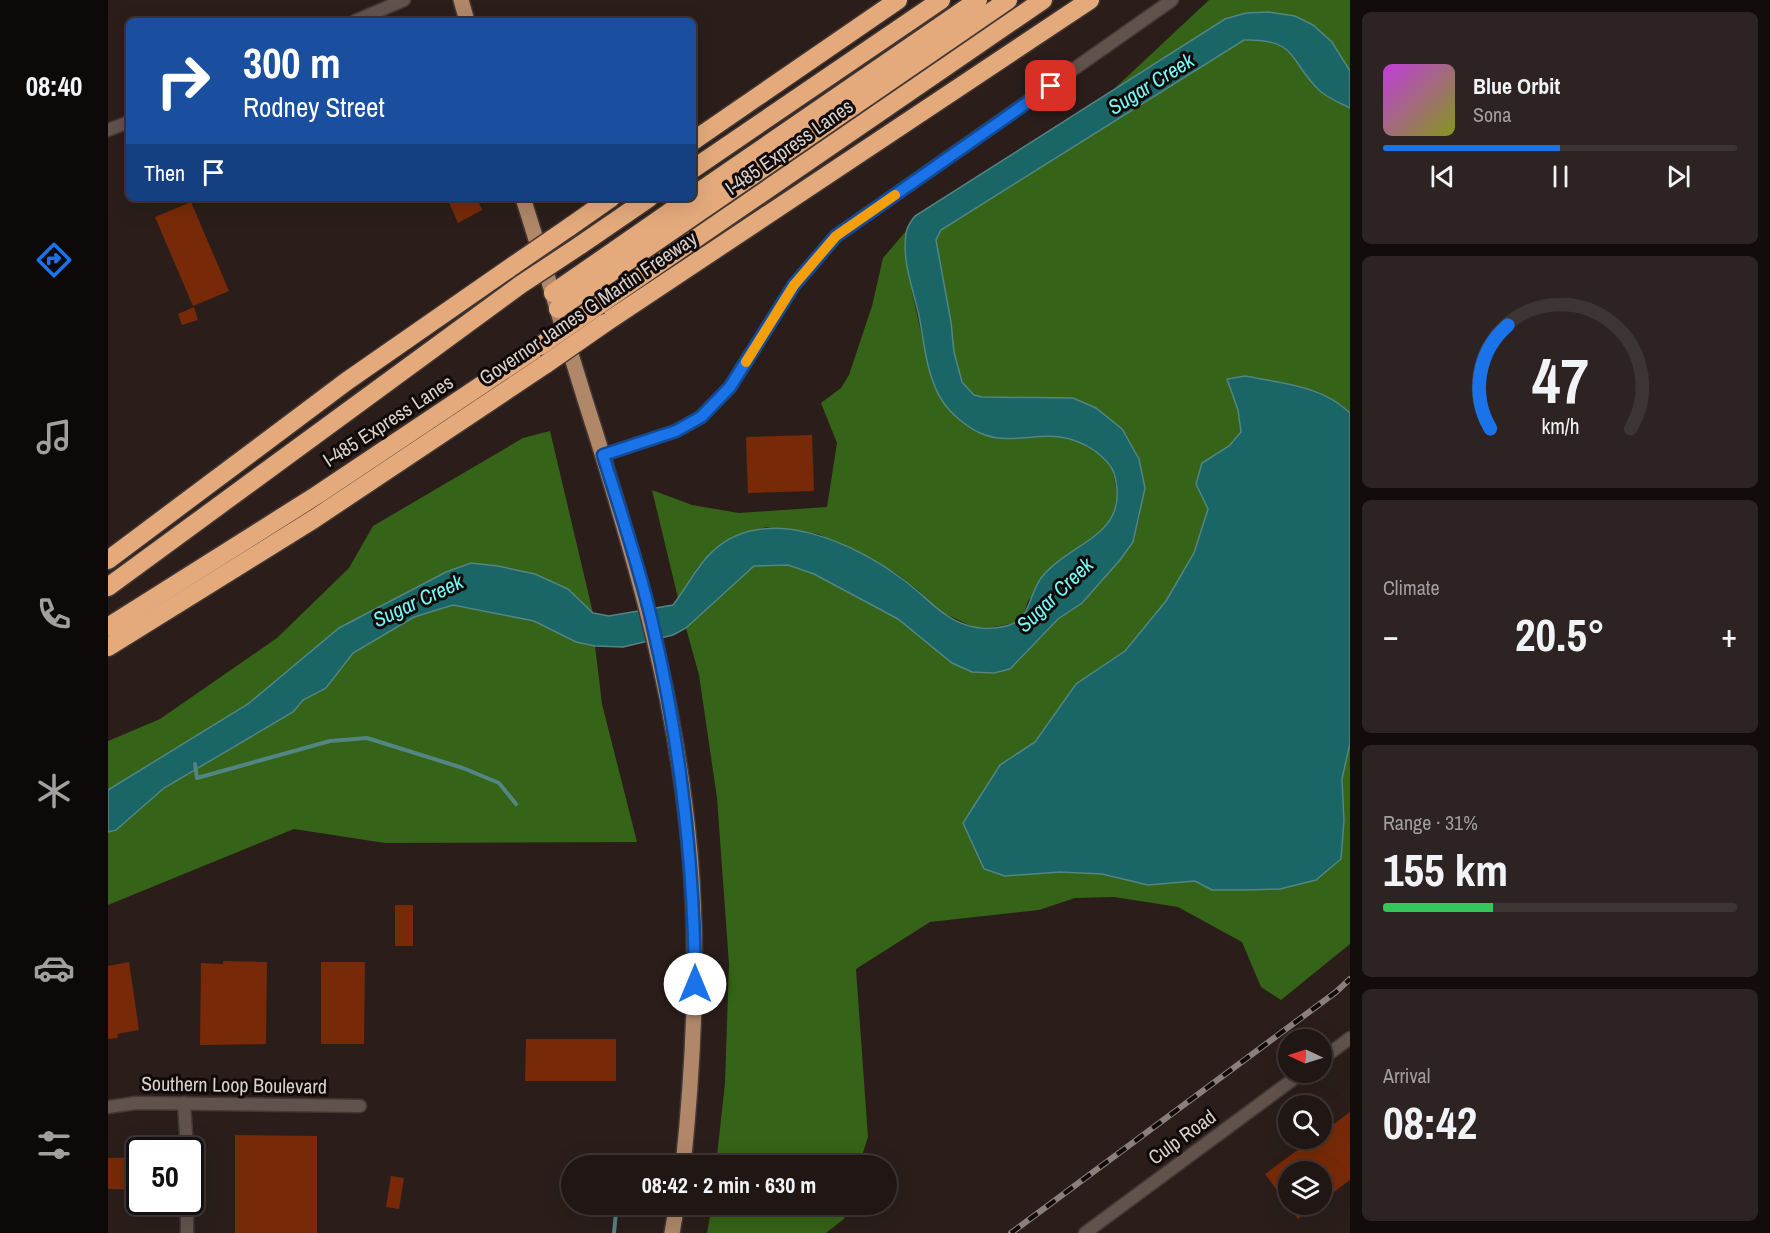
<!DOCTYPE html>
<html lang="en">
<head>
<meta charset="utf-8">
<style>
	body { margin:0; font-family:"Archivo Narrow",sans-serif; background:#2d2322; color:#f1f3f6; height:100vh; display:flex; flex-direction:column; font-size:22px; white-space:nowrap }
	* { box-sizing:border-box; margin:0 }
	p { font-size:20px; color:#a29fa0 }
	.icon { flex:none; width:33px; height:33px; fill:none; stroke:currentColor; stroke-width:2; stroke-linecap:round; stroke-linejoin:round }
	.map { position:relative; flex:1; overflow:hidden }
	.panel { display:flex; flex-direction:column; gap:12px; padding:12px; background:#120c0b; width:420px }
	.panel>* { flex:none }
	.guide { position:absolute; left:18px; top:18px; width:570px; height:183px; border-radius:9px; box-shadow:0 6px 24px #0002,0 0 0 2px #3d3534; background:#1a4fa0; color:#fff; overflow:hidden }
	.needle { width:39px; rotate:274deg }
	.tools { position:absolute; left:1170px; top:1029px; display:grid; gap:12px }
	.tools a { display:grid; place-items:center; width:54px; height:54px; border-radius:50%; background:#201614; box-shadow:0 6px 24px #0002,0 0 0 2px #3d3534; font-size:30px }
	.speed { position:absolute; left:18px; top:1137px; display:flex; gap:12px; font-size:30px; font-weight:700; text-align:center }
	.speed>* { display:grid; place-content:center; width:78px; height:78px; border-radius:50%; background:#201614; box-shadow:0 6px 24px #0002,0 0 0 2px #3d3534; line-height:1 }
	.speed .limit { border:3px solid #111; border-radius:9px; background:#fff; color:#111 }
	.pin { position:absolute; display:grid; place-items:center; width:51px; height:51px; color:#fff; margin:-26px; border-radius:12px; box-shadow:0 3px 9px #0006 }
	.me { position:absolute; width:66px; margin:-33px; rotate:0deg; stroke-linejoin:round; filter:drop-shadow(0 0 4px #0008) }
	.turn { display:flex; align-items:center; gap:21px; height:126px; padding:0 18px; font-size:27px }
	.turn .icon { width:78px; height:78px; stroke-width:2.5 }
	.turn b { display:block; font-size:42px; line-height:51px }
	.then { display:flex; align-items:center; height:57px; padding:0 18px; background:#0003; gap:12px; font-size:22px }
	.big { font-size:45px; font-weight:700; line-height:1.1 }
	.panel .card { flex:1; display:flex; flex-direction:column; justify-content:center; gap:9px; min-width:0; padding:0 21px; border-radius:9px; background:#2d2322 }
	.panel .dial { align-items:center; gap:0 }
	.dial svg { height:156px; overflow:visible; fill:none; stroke:#3d3534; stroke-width:7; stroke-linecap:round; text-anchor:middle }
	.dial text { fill:#f1f3f6; stroke:none }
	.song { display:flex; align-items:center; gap:18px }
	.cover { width:72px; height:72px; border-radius:9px; background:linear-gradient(135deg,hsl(290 70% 55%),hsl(70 70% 35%)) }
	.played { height:6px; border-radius:3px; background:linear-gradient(90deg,#1a73e8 50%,#3d3534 50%) }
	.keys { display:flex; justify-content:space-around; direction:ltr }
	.heat { display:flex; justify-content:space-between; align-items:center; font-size:33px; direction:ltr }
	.charge { height:9px; border-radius:4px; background:linear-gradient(90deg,#34c759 31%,#3d3534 0) }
	.trip { position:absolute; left:453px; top:1155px; width:336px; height:60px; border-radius:30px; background:#201614; box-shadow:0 6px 24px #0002,0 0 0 2px #3d3534; font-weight:700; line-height:60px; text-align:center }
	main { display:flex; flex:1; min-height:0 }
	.menu { display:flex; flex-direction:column; width:108px; justify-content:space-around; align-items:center; background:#0d0908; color:#a29fa0 }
	.menu .icon { width:42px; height:42px }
	.menu .current { color:#1a73e8 }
	.menu b { font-size:27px; color:#f1f3f6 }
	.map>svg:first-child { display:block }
	.forest { fill:#356317 }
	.water { fill:#1a6565; stroke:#538584; stroke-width:1.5 }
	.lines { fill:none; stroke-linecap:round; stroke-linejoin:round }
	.stream { stroke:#538584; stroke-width:4 }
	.building { fill:#782a08 }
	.minor-casing { stroke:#433835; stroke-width:15 }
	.major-casing { stroke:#433835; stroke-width:18 }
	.highway-casing { stroke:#433835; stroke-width:21 }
	.minor { stroke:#61524c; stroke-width:12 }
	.major { stroke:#b08768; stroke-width:15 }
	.highway { stroke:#e4aa7b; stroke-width:18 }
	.rail-casing { stroke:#8a7f7b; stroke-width:6 }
	.rail { stroke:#0f0a08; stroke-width:4; stroke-dasharray:11; stroke-linecap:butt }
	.highway-bridge-casing { stroke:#433835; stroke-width:21; stroke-linecap:butt }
	.highway-bridge { stroke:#e4aa7b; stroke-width:18 }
	.route-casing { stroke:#114b97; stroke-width:15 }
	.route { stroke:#1a73e8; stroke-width:10 }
	.slow { stroke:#f59e0b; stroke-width:10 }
	.labels { text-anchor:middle; stroke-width:6; stroke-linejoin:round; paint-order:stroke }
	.street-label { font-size:20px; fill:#d9cfcc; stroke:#0f0a08 }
	.water-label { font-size:21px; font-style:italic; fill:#74fafa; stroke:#0f0a08 }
</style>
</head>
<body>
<main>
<nav class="menu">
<b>08:40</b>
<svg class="icon current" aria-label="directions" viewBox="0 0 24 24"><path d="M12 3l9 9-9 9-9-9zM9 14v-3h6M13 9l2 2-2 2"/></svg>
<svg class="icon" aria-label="music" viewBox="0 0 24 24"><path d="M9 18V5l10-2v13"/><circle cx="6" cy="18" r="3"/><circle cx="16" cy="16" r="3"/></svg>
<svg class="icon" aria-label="phone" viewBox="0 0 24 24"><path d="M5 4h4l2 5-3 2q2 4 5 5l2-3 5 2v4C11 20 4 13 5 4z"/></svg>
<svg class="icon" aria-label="climate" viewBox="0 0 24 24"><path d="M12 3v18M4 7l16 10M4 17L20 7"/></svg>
<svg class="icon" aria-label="car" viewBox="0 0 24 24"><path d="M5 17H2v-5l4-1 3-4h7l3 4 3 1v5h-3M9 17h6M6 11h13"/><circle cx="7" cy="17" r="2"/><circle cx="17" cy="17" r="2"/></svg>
<svg class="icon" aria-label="filters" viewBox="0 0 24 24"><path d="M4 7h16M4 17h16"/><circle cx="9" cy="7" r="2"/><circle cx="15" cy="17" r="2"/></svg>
</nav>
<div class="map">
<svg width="1242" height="1233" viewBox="0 0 1242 1233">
	<rect width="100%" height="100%" fill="#2b1e1a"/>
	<!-- forest -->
	<g class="forest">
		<polygon points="1101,0 1242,0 1242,71 1205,25 1187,16 1161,12 1117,19 1006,89"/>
		<path d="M1156,39C1189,49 1191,72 1213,92C1222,99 1232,103 1242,108V413L1233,404L1120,379L1130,410L1133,432L1121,446L1094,463L1088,484L1100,509L1086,553L1058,601L1017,651L968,684L927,742L892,765L855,823L897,876L953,872L994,874L1040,885L1087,881L1104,890L1233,859L1236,821L1234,779L1242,743V944L1173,1000L1153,987L1134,942L1070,907L1006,897L967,898L931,910L822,922L748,969L760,1137L751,1165H608L617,1083L621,964L609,798L591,675L578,628L646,566L680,565L706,574L790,619L844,663L902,669L950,619L974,603L1012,560L1025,542L1032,515L965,398L874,397L866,395L854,382L846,352L843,322L828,240L833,230L1136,40Z"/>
		<polygon points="798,231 800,274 824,382 874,434 895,437 943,435 962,437 997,457 1005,471 1009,494 1006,512 999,526 987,538 958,555 920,601 915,616 906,623 882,628 865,627 829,610 811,591 788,573 751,552 710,534 659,527 634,533 590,566 570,598 544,490 584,505 631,513 719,507 729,443 713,403 733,388 741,375 764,306 775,258"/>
		<polygon points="442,431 485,613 460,589 363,563 338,572 231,628 140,704 0,790 0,741 52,719 169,638 241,568 265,526 415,438"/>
		<polygon points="345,605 426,621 467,642 487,646 494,704 529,842 277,843 186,829 0,905 0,832 8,830 56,788 185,712 195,700 218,688 245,653 306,617"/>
		<polygon points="604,1205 604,1204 740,1205 736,1219 718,1233 599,1233"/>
	</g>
	<!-- water -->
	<g class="water">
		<path d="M1161,12L1187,16L1205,25L1224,42L1242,71V108C1232,103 1222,99 1213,92C1181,63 1191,38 1136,40L833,230L828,240L843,322L846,352L854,382L866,395L874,397L965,398L988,408L1014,429L1031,459L1037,488L1025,542L1012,560L974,603L950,619L902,669L886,673L864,672L844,663L790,619L706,574L680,565L646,566L578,628L565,635L515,647L487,646L468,642L426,621L345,605L306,617L245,653L218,688L195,700L185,712L56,788L8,830L0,832V790L140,704L231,628L338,572L363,563L390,566L427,574L460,589L485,613L501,616L565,605C580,586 588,566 606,550C660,502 749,544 797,581C820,598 837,622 866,627C879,630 899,628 910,621C921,613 924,590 933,578C963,540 1024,537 1006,473C1003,464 995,457 987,451C943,420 911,450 872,433C859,427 843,414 835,402C818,376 817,346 811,316C805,288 794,263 798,233C799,227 803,221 807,216L1117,19L1138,13Z"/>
		<path d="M1137,376C1173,383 1215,386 1242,413V743L1234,779L1236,821L1233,859L1208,880L1172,889L1135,890H1104L1087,881L1040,885L994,874L952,872L897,876L876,869L855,823L892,765L927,742L968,684L1017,651L1058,601L1086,553L1100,509L1088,484L1094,463L1121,446L1133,432L1130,410L1119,379Z"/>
	</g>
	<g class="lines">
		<!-- stream -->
		<g class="stream">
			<polyline points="87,764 89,778 222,741 259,738 355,768 391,783 408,804"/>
			<polyline points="506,1233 508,1212"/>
		</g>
	</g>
	<!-- building -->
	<g class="building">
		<polygon points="339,198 369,198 374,210 350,223"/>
		<polygon points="83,202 121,291 85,306 47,217"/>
		<polygon points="86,307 90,320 74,325 70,314"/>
		<polygon points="704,435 706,491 640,493 638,437"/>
		<rect x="287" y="905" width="18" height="41"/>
		<polygon points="115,961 159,962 158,1044 92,1045 93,963 115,964"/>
		<polygon points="21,962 31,1030 9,1034 10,1038 0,1039 0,966"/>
		<polygon points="213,962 257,962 256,1044 213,1044"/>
		<polygon points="418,1039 508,1039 508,1081 417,1081"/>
		<polygon points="1242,1112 1242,1180 1214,1201 1214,1172 1180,1172 1180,1204 1209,1204 1190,1219 1157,1174 1206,1138 1214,1138 1214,1133"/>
		<polygon points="127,1135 209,1136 209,1233 127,1233"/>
		<polygon points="32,1157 32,1190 0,1189 0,1158"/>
		<polygon points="283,1176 296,1178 291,1209 278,1207"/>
	</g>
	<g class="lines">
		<defs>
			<g id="minor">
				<polyline points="247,21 296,0"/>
				<polyline points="0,130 21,122"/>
				<polyline points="495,455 568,431 593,417 622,387 686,285 728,236 1064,0"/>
				<polyline points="1214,1059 1242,1038"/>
				<polyline points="76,1103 79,1150"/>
				<polyline points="0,1107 28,1103 252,1106"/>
				<polyline points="79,1233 79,1202"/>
				<polyline points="977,1233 1195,1072"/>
			</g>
			<g id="major">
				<polyline points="353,0 359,21"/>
				<path d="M415,198C440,276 462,354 487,431C531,572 569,705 582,853C591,957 586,1061 575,1166"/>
				<polyline points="564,1233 569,1204"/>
			</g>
			<g id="highway">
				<polyline points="585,141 790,0"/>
				<polyline points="585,169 833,0"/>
				<polyline points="585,196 870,0"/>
				<polyline points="460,228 503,198"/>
				<polyline points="471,246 541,198"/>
				<polyline points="445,293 582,198"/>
				<polyline points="491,305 935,0"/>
				<polyline points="450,309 900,0"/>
				<polyline points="497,323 982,0"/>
				<polyline points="0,560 239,381 406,265"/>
				<polyline points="0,587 412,285"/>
				<polyline points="0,627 209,495 432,346"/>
				<polyline points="0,647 206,519 438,364"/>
			</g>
		</defs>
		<!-- minor casing -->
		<use href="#minor" class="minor-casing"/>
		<!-- major casing -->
		<use href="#major" class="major-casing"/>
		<!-- highway casing -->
		<use href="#highway" class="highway-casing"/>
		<!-- minor -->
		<use href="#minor" class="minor"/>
		<!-- major -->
		<use href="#major" class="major"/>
		<!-- highway -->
		<use href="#highway" class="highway"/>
		<defs>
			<polyline id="rail" points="903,1233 1228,992 1242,979"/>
		</defs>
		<!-- rail casing -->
		<use href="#rail" class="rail-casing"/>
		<!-- rail -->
		<use href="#rail" class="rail"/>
		<defs>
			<g id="highway-bridge">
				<polyline points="406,265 460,228"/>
				<polyline points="412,285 471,246"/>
				<polyline points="432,346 491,305"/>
				<polyline points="438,364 497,323"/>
			</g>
		</defs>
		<!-- highway-bridge casing -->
		<use href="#highway-bridge" class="highway-bridge-casing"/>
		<!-- highway-bridge -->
		<use href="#highway-bridge" class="highway-bridge"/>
	</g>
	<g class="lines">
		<defs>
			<path id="route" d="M587,984C586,862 572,741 544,622C531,565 512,510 495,455L568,431L593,417L622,387L686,285L728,236L943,86"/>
		</defs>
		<!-- route casing -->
		<use href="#route" class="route-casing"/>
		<!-- route -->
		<use href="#route" class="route"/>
		<!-- slow -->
		<polyline class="slow" points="638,362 686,285 728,236 787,195"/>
	</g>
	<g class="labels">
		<!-- street labels -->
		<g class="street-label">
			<text transform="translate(681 147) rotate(-35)" y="7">I-485 Express Lanes</text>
			<text transform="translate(480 308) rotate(-34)" y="7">Governor James G Martin Freeway</text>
			<text transform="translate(280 421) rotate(-33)" y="7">I-485 Express Lanes</text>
			<text transform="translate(126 1085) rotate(1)" y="7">Southern Loop Boulevard</text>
			<text transform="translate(1074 1137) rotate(-36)" y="7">Culp Road</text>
		</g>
		<!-- water labels -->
		<g class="water-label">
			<text transform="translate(1043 84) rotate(-32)" y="7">Sugar Creek</text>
			<text transform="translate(947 595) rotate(-44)" y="7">Sugar Creek</text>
			<text transform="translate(310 601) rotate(-25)" y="7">Sugar Creek</text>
		</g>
	</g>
</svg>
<div class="tools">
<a><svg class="needle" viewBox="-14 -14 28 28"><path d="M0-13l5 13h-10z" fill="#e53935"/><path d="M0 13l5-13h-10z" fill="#a29fa0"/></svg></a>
<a><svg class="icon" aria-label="search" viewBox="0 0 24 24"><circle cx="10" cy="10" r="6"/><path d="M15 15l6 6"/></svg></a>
<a><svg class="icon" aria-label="layers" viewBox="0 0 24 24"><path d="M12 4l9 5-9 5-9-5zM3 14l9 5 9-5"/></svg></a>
</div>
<div class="speed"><div class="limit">50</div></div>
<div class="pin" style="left:943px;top:86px;background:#d93025"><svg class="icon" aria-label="arrive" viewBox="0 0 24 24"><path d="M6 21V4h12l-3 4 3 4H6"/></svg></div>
<svg class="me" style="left:587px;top:984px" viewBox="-20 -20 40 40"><circle r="19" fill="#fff"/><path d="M0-13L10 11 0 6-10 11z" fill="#1a73e8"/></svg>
<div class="trip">08:42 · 2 min · 630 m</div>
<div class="guide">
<div class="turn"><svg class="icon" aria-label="right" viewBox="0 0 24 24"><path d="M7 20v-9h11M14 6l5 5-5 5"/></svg><div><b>300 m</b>Rodney Street</div></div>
<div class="then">Then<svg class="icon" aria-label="arrive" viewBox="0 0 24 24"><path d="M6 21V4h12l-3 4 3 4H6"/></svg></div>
</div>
</div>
<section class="panel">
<div class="card">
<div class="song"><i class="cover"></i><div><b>Blue Orbit</b><p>Sona</p></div></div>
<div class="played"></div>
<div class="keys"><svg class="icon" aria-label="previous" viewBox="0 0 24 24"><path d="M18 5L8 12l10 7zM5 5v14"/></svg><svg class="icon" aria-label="pause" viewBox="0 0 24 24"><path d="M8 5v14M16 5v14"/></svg><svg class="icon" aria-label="next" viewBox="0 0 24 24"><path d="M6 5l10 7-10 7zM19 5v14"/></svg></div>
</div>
<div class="card dial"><svg viewBox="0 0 100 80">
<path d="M14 69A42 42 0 1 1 86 69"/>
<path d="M14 69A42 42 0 0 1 23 16" stroke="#1a73e8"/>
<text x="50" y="56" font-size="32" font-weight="700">47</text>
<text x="50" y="72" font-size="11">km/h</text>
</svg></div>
<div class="card"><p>Climate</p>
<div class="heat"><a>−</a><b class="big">20.5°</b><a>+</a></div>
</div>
<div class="card"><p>Range · 31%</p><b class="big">155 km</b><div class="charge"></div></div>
<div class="card"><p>Arrival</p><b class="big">08:42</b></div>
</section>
</main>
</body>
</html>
